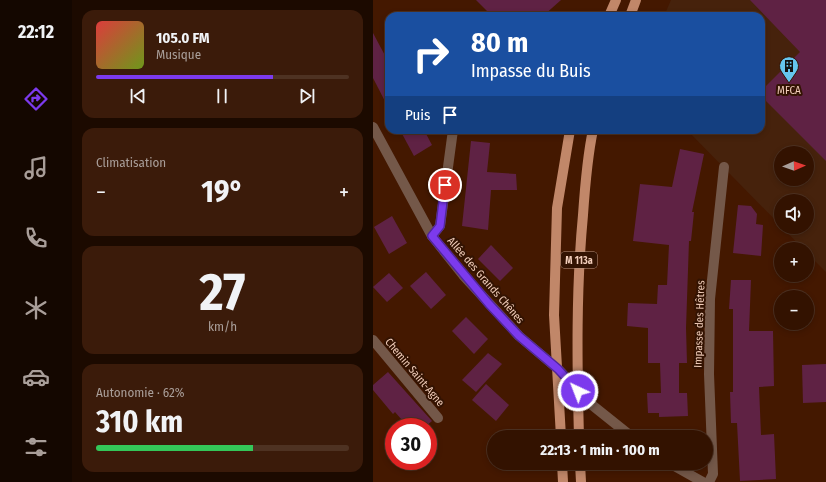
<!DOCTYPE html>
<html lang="fr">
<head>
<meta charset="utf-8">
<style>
	body { margin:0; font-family:"Fira Sans Condensed",sans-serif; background:#3b1b0a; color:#f1f3f6; height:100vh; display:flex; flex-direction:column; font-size:15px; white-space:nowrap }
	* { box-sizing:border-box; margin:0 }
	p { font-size:13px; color:#a99e99 }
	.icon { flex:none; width:22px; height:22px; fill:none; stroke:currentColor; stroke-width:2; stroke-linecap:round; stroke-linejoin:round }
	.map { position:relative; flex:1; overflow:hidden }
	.drawer { display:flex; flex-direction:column; gap:10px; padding:10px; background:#1c0a00; width:301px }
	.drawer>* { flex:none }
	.guide { position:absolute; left:12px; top:12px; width:380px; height:122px; border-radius:12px; box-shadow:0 2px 6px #0003,0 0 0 1px #4e3222; background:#1a4fa0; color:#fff; overflow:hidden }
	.needle { width:26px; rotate:88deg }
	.tools { position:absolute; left:401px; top:146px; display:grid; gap:8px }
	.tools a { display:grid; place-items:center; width:40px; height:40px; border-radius:50%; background:#331200; box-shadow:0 2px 6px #0003,0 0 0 1px #4e3222; font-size:20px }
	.speed { position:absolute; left:12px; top:418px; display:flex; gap:8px; font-size:20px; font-weight:700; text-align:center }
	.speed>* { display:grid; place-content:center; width:52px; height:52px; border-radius:50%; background:#331200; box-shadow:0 2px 6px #0003,0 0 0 1px #4e3222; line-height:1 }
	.speed .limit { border:6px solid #d22; background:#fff; color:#111 }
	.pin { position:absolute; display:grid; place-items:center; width:34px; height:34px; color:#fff; margin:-17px; border:2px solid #fff; border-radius:50%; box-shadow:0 1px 4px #0007 }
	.me { position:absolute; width:44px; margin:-22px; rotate:317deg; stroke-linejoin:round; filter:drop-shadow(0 0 3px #0008) }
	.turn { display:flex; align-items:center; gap:14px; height:84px; padding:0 20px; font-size:18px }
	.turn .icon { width:52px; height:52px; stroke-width:2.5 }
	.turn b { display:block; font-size:28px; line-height:34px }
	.then { display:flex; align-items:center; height:38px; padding:0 20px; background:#0003; gap:8px; font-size:15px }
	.big { font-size:30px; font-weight:700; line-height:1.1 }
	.drawer .widget { flex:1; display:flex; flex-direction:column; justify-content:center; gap:6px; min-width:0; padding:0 14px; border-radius:12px; background:#3b1b0a }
	.drawer .dial { align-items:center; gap:0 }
	.dial b { font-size:52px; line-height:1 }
	.song { display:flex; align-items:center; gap:12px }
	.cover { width:48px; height:48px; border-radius:6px; background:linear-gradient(135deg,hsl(0 70% 55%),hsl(80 70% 35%)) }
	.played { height:4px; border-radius:2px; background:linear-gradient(90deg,#7c3aed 70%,#4e3222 70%) }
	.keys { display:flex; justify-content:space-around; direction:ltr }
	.heat { display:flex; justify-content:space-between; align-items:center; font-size:22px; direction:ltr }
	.charge { height:6px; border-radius:3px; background:linear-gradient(90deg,#34c759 62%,#4e3222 0) }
	.trip { position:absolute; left:114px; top:430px; width:226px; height:40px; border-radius:20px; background:#331200; box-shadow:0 2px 6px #0003,0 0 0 1px #4e3222; font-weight:700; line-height:40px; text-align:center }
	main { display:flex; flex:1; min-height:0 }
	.dock { display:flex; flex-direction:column; width:72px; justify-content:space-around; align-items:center; background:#140700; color:#a99e99 }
	.dock .icon { width:28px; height:28px }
	.dock .selected { color:#7c3aed }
	.dock b { font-size:18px; color:#f1f3f6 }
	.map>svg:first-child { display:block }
	.built { fill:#46220c; fill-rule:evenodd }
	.building { fill:#5f2244 }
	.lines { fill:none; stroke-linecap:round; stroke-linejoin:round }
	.minor { stroke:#745849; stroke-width:10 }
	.primary { stroke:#c18769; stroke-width:10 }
	.route-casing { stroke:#51269a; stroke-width:10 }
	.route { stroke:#7c3aed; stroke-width:7 }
	.labels { text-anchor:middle; stroke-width:4; stroke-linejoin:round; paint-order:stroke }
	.shield { fill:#331302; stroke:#b99684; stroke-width:1 }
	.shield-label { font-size:10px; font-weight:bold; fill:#f2cebb }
	.poi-label { font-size:11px; fill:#f2cebb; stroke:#331302 }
	.street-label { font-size:11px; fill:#f2cebb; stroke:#331302 }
</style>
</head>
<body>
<main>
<nav class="dock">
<b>22:12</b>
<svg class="icon selected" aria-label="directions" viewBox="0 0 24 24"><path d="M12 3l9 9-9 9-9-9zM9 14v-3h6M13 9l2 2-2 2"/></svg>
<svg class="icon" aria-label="music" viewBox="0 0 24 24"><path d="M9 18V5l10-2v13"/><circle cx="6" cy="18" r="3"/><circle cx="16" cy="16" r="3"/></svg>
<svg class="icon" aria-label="phone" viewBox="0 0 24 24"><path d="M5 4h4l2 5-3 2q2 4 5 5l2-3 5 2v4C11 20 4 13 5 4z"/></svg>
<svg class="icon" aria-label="climate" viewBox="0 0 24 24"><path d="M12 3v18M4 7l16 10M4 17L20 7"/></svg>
<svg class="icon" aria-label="car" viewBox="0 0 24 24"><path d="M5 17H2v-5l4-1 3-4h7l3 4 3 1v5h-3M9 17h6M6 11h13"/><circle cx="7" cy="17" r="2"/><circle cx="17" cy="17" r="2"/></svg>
<svg class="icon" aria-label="filters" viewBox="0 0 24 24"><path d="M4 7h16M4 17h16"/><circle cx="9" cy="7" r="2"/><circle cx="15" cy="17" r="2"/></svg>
</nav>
<section class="drawer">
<div class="widget">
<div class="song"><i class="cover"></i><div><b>105.0 FM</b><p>Musique</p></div></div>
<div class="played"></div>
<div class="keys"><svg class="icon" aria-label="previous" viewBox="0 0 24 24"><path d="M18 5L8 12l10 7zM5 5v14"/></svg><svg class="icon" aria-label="pause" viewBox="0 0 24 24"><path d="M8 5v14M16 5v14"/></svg><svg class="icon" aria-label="next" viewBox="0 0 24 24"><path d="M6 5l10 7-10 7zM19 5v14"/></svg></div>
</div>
<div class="widget"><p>Climatisation</p>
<div class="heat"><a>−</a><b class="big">19°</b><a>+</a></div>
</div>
<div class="widget dial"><b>27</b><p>km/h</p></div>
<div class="widget"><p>Autonomie · 62%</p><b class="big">310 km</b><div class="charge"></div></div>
</section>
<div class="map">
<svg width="453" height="482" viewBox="0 0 453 482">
	<rect width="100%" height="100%" fill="#441800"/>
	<!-- built -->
	<path class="built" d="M298,0H453V272L434,253V249H430L409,227H434V201H408V226L314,130H388V16H291ZM408,153H434V179H408Z"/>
	<!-- building -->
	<g class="building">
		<polygon points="103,0 188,0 170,16 119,16"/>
		<polygon points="377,0 453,0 453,161 388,96 388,91 427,52"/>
		<polygon points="0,33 16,63 16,109 0,78"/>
		<polygon points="27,130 51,130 59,145 41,156"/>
		<polygon points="98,141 117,143 114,172 143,174 144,190 118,190 115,230 89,226"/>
		<polygon points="307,149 331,154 319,212 321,212 318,241 316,241 313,328 314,363 306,363 306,393 314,393 315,416 286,417 286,413 275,413 274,393 288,393 287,363 275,363 275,328 254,326 255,303 284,304 285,285 294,285 296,245 260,241 267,184 299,187"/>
		<polygon points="365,205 378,206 384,214 383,224 390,225 388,256 360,253"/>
		<polygon points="19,216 34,243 16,254 1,227"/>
		<polygon points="118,245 140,268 127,281 105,259"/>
		<polygon points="53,272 73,295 58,309 37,286"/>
		<polygon points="16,273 30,288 14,302 0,287"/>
		<polygon points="358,280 378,280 376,331 400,331 401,386 386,387 388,435 401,434 403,479 367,481 364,423 358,423 357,392 360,392 360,309 356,309"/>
		<polygon points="93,317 115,339 101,354 79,331"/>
		<polygon points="115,353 129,364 103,392 89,380"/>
		<polygon points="453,364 453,402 430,403 429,365"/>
		<polygon points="15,372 59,421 52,427 35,427 22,412 20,414 0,390 0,385"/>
		<polygon points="113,384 136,405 123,421 99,400"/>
	</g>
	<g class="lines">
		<!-- minor -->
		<g class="minor">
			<polyline points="0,127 59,236 90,275 146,336 185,369 219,405 259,437"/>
			<polyline points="59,236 67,226 80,130"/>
			<polyline points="0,340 65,418"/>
			<polyline points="296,463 330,482"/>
			<polyline points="336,482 340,474 336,374 337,299 351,167"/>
		</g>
		<!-- primary -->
		<g class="primary">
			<polyline points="236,16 243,0"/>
			<polyline points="257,16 263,0"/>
			<polyline points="188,437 181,315 184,208 197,130"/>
			<path d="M206,437C204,363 203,289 210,215C212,186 214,158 220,130"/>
			<polyline points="189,463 190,482"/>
			<polyline points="207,463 208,482"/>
		</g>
	</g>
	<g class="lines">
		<defs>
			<polyline id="route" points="72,185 67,226 59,236 116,304 146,336 185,369 205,391"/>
		</defs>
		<!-- route casing -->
		<use href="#route" class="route-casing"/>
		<!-- route -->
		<use href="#route" class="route"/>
	</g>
	<!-- icons -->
	<defs>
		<symbol id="building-pin" viewBox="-11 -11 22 30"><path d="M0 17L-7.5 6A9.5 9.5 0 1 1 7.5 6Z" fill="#65c5ee" stroke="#331302"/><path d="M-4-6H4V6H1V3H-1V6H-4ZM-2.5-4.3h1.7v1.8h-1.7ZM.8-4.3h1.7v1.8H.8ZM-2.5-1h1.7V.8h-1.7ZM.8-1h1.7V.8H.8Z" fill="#111"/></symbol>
	</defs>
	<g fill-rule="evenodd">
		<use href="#building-pin" x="405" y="55" width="22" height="30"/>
	</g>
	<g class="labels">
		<!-- shield labels -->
		<rect class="shield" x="188" y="252" width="36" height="16" rx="3"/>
		<g class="shield-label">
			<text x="206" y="264">M 113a</text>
		</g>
		<!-- poi labels -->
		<g class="poi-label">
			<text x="416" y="94">MFCA</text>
		</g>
		<!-- street labels -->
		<g class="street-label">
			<text transform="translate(113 280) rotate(49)" y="4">Allée des Grands Chênes</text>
			<text transform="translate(326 324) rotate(-88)" y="4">Impasse des Hêtres</text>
			<text transform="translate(42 372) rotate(50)" y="4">Chemin Saint-Agne</text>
		</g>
	</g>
</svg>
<div class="tools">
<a><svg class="needle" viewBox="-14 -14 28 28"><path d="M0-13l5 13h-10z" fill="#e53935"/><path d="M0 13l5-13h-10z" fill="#a99e99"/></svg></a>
<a><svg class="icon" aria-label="sound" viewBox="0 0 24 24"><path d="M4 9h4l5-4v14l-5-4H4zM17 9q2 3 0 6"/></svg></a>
<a>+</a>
<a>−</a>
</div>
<div class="speed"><div class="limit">30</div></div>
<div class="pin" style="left:72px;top:185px;background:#d93025"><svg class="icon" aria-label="arrive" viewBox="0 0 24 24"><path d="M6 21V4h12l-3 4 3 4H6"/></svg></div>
<svg class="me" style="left:205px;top:391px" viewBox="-20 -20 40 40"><circle r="17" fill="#7c3aed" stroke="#fff" stroke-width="3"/><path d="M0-11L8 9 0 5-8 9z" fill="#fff"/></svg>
<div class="trip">22:13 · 1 min · 100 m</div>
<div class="guide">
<div class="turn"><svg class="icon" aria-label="right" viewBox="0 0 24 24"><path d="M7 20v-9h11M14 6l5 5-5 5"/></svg><div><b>80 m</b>Impasse du Buis</div></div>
<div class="then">Puis<svg class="icon" aria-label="arrive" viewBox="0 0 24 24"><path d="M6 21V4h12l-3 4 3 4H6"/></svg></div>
</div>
</div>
</main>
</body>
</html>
